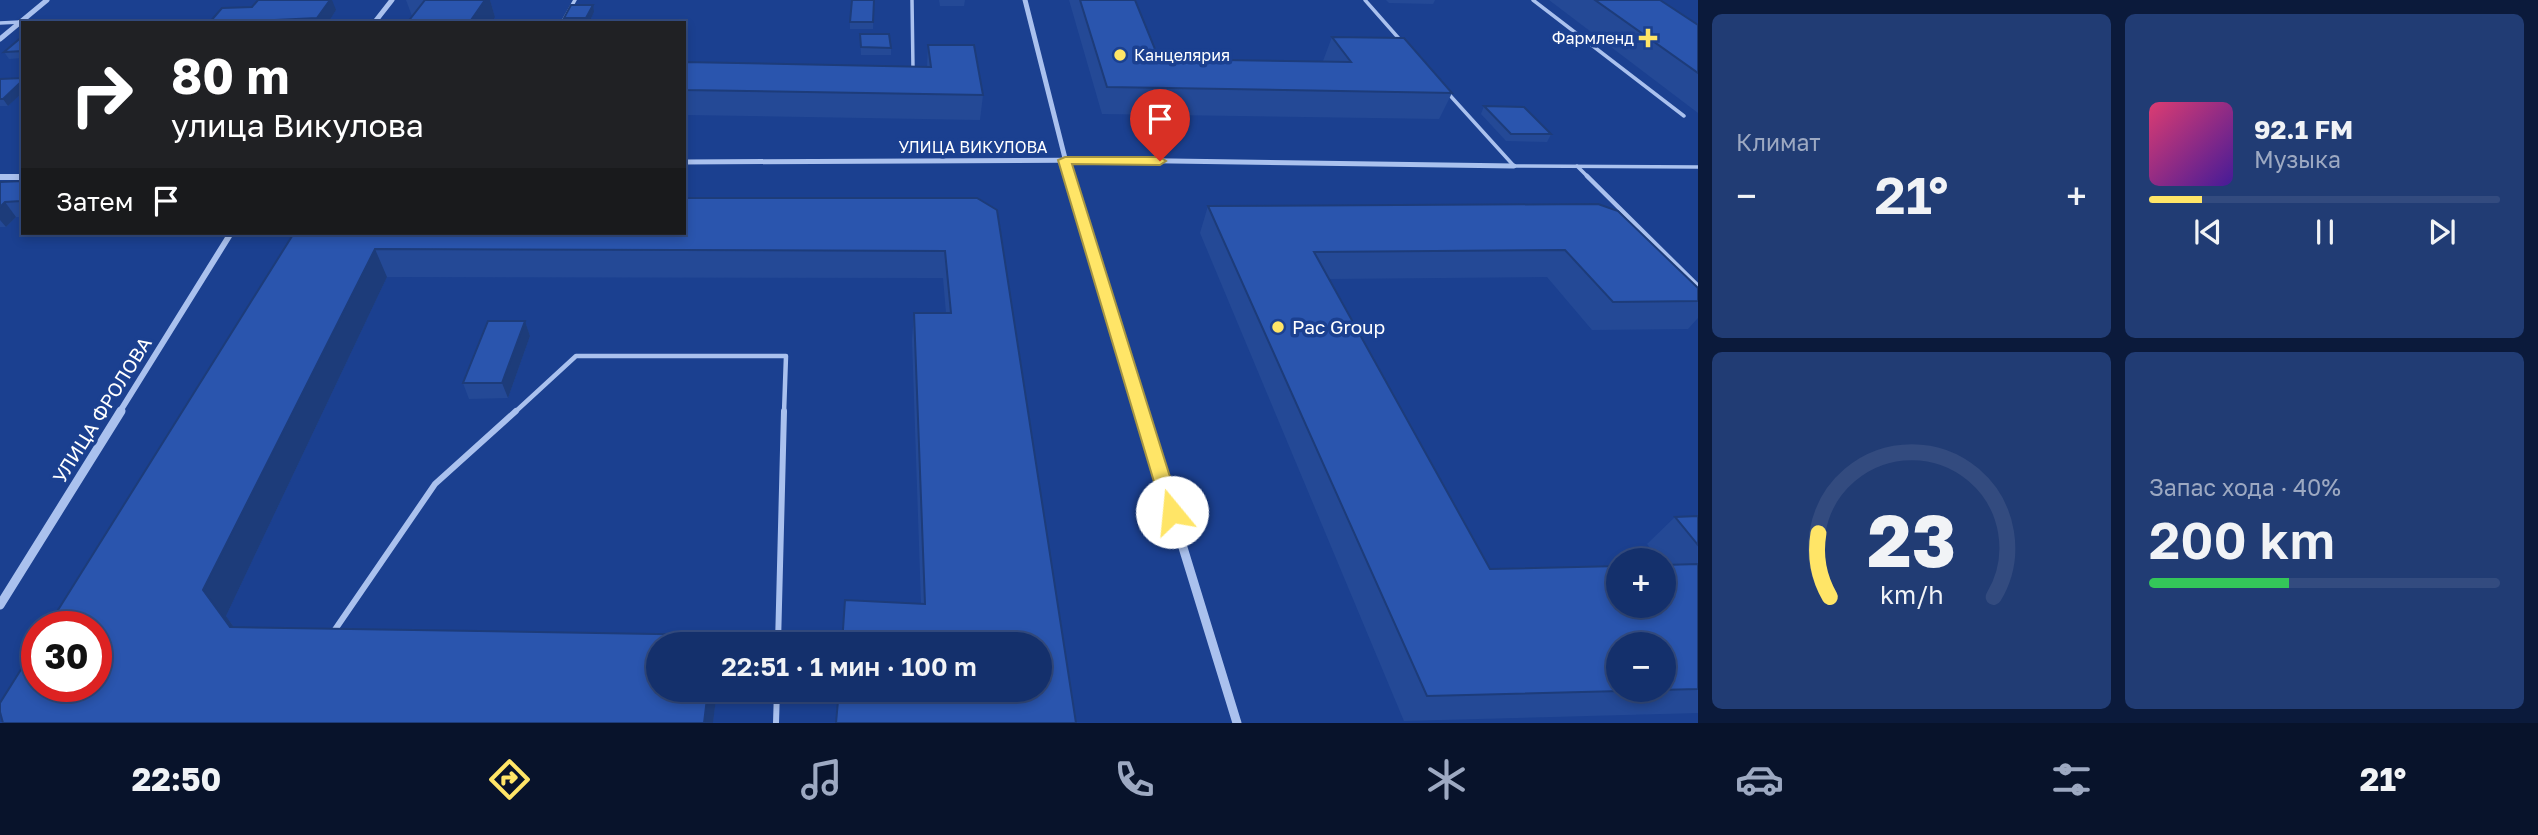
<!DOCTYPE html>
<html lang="ru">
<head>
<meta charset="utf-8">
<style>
	body { margin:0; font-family:"Golos Text",sans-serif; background:#213c74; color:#f1f3f6; height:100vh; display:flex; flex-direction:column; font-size:26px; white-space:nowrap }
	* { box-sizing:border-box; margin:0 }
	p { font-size:23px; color:#9da9c2 }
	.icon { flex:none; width:38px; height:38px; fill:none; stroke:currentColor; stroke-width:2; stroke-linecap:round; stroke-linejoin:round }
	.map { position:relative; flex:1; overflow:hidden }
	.sheet { display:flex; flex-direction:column; gap:14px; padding:14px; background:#0b1a3b; width:840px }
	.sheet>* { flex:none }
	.banner { position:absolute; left:21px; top:21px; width:665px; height:214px; border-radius:0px; box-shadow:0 4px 10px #0003,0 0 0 2px #334b7f; background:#202124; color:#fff; overflow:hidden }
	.fabs { position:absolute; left:1606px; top:548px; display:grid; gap:14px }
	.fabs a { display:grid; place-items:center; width:70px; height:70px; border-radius:50%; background:#14306c; box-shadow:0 4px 10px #0003,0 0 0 2px #334b7f; font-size:35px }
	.speed { position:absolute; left:21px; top:611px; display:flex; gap:14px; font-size:35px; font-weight:700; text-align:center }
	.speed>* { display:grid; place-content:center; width:91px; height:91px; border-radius:50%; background:#14306c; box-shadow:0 4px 10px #0003,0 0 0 2px #334b7f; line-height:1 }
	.speed .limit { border:10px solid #d22; background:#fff; color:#111 }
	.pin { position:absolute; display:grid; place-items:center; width:60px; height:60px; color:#fff; margin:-72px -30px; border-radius:50% 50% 50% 0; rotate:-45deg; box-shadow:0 0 7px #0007 }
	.pin .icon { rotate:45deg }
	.me { position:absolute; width:77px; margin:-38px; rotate:343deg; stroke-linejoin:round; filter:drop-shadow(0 0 5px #0008) }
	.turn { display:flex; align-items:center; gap:24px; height:147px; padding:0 35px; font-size:32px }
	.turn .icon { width:91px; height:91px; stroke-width:2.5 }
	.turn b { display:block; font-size:49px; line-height:60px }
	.then { display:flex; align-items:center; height:66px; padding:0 35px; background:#0003; gap:14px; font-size:26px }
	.big { font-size:52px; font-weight:600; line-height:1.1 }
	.sheet .widget { flex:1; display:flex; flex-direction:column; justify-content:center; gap:10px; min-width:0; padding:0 24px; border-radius:10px; background:#213c74 }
	.sheet .dial { align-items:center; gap:0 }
	.dial svg { height:182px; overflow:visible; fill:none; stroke:#334b7f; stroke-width:7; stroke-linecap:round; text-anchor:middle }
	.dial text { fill:#f1f3f6; stroke:none }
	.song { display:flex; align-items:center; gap:21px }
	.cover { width:84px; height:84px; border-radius:10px; background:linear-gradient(135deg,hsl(340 70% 55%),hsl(260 70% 35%)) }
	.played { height:7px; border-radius:4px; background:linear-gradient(90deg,#ffe567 15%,#334b7f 15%) }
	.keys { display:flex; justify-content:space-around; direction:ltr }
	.heat { display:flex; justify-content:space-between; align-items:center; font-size:38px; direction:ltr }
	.charge { height:10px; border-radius:5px; background:linear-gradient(90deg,#34c759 40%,#334b7f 0) }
	.sheet .tiles { flex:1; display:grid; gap:14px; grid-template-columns:repeat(2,1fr) }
	.trip { position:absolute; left:646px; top:632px; width:406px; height:70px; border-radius:35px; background:#14306c; box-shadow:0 4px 10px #0003,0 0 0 2px #334b7f; font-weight:600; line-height:70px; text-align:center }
	.tabs { display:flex; height:112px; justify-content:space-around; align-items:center; background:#08132b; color:#9da9c2 }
	.tabs .icon { width:49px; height:49px }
	.tabs .current { color:#ffe567 }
	.tabs b { font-size:32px; color:#f1f3f6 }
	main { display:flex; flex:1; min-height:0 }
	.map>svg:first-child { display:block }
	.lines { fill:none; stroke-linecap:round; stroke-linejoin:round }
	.service-far2 { stroke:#aac1ee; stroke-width:3.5 }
	.service-far1 { stroke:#aac1ee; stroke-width:4.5 }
	.service { stroke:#aac1ee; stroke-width:6 }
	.minor-far2 { stroke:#aac1ee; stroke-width:5 }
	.minor-far1 { stroke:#aac1ee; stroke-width:6 }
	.minor { stroke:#aac1ee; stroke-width:9 }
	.wall { fill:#244996 }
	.shaded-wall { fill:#1d3c7a }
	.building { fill:#2a55ae; stroke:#1d3c7a; stroke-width:2; fill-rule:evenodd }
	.route { fill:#ffe567; stroke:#a69543; stroke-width:2 }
	.poi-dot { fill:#ffe567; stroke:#1b4090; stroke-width:2.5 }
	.labels { text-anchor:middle; stroke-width:7; stroke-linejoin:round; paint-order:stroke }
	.far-poi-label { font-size:16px; fill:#fff; stroke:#1b4090; text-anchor:end }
	.far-street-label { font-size:16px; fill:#fff; stroke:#1b4090 }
	.poi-label { font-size:19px; fill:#fff; stroke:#1b4090; text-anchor:start }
	.street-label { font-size:19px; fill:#fff; stroke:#1b4090 }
</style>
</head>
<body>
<main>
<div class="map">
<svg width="1698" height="723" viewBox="0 0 1698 723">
	<rect width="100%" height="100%" fill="#1b4090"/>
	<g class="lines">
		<!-- service-far2 -->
		<g class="service-far2">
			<polyline points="912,0 913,68"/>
			<polyline points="1365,0 1402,42"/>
			<polyline points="1533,0 1684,116"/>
			<polyline points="0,23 20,22"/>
			<polyline points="562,23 575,0"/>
			<polyline points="1446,91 1514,166 1698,167"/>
			<polyline points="1577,166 1589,178"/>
		</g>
		<!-- service-far1 -->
		<g class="service-far1">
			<polyline points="1587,176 1698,286"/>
			<polyline points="514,413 576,356 786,356 784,413"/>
		</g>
		<!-- service -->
		<g class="service">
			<polyline points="332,634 435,484 516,411"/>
			<polyline points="778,644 784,411"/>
			<polyline points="776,723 777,690"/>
		</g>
		<!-- minor-far2 -->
		<g class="minor-far2">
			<polyline points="1025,0 1070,178"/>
			<polyline points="374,23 392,0"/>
			<polyline points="0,39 47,0"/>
			<polyline points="684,162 1106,160 1514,166"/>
			<polyline points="0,177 23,177"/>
		</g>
		<!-- minor-far1 -->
		<g class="minor-far1">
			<polyline points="1069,176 1141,413"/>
			<polyline points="0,177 23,177"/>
			<polyline points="119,413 231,233"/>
		</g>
		<!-- minor -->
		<g class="minor">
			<polyline points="1141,411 1237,723"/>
			<polyline points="0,605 121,411"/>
		</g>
	</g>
	<!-- wall -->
	<g class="wall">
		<polygon points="406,0 490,0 495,17 412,16"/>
		<polygon points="874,0 873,29 850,29 850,22"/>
		<polygon points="939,0 965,0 964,6 940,6"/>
		<polygon points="1069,0 1135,0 1159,59 1323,61 1332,37 1452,93 1439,119 1102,114"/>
		<polygon points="1386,0 1435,0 1433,4 1389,3"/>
		<polygon points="1549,0 1660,0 1698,25 1698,113"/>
		<polygon points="252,7 336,10 328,23 209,23"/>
		<polygon points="594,12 589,23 565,23 564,18"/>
		<polygon points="860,34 891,48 891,55 861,55"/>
		<polygon points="23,36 23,58 9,59 4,52"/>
		<polygon points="928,45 983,95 980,120 684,115 684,62 927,67"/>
		<polygon points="23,78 23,92 8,106 0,106 0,79"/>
		<polygon points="1484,106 1551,134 1547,142 1506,141 1481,114"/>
		<polygon points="23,181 23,217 16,217 6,227 0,227 0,182"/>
		<polygon points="977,198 1076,723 921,604 912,340 914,313 946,313 943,278 387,277 226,616 234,627 658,690 717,690 713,723 3,723 294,233"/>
		<polygon points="1598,204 1698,288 1698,318 1688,329 1592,330 1547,277 1329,279 1490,569 1664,606 1664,560 1660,560 1647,544 1675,517 1698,516 1698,713 1404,721 1200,233 1208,206"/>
		<polygon points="525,321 530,336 508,398 469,399 463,383"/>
	</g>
	<!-- shaded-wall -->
	<g class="shaded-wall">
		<polygon points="330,0 332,0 336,10 328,23 319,23 317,18"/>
		<polygon points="485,0 490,0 495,17 491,23 469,23"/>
		<polygon points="593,5 594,12 589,23 587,23 586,18"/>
		<polygon points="23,80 23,92 8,106 3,99"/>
		<polygon points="5,202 16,217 6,227 0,220 0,207"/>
		<polygon points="375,249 387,277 226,616 252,653 230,627 203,590"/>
		<polygon points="525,321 530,336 508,398 502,383"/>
		<polygon points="708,690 717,690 713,723 704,723"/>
	</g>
	<!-- building -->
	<g class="building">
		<polygon points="258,0 330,0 317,18 209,23 222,8 252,7"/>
		<polygon points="425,0 485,0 469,23 407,23"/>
		<polygon points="852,0 874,0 873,22 850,22"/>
		<polygon points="1080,0 1135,0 1159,59 1351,62 1332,37 1404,38 1452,93 1107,87"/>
		<polygon points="1595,0 1660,0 1698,25 1698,73"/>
		<polygon points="571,5 593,5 586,18 564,18"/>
		<polygon points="860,34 889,34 891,48 861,47"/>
		<polygon points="23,36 23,51 4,52"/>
		<polygon points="928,45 974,45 983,95 684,90 684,62 931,67"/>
		<polygon points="23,78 23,80 3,99 0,99 0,79"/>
		<polygon points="1484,106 1524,107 1551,134 1511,134"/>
		<polygon points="23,181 23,200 21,201 5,202 0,207 0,182"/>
		<polygon points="684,198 977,198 997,210 1076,723 836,723 839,690 1040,690 1040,644 842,644 845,600 925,604 914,313 951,313 945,251 375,249 203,590 230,627 715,635 714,644 658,644 658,690 708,690 704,723 3,723 0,712 0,703 37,644 37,686 96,686 96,626 48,626 294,233 684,233"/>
		<path d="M1598,204L1618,211L1698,288V301L1613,302L1565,250L1314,252L1490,569L1619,566V606H1664V565L1698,564V689L1427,696L1208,206ZM1619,644H1664V690H1619Z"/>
		<polygon points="488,321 525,321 502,383 463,383"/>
		<polygon points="1698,516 1698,545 1675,517"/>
	</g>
	<!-- route -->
	<polygon class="route" points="1065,157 1160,157 1166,161 1160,165 1072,164 1181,512 1178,517 1172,519 1165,517 1163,512 1058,160"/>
	<!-- markers -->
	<g class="poi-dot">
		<path d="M1644.5 27.5h7v7h7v7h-7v7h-7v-7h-7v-7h7z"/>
		<circle cx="1120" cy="55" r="7"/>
		<circle cx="1278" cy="327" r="7"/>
	</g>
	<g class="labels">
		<!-- far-poi labels -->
		<g class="far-poi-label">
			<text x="1634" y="44">Фармленд</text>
			<text x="1134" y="61" text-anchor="start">Канцелярия</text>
		</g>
		<!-- far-street labels -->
		<g class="far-street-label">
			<text x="973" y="153">УЛИЦА ВИКУЛОВА</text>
		</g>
		<!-- poi labels -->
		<g class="poi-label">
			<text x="1292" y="334">Pac Group</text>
		</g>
		<!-- street labels -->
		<g class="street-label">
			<text transform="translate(102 410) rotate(-58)" y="7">УЛИЦА ФРОЛОВА</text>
		</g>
	</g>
</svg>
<div class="fabs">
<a>+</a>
<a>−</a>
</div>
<div class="speed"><div class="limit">30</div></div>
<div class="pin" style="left:1160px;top:161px;background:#d93025"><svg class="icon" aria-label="arrive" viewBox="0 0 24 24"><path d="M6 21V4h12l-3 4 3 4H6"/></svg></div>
<svg class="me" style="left:1172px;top:512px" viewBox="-20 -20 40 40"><circle r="19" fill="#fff"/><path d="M0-13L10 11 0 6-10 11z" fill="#ffe567"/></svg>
<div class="trip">22:51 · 1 мин · 100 m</div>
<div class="banner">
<div class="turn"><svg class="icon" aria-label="right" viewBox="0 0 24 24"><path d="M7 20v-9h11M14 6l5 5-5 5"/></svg><div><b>80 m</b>улица Викулова</div></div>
<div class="then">Затем<svg class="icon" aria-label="arrive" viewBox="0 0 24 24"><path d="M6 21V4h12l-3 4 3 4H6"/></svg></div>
</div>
</div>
<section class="sheet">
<div class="tiles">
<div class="widget"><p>Климат</p>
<div class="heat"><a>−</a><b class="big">21°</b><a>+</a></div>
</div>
<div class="widget">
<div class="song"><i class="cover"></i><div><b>92.1 FM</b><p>Музыка</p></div></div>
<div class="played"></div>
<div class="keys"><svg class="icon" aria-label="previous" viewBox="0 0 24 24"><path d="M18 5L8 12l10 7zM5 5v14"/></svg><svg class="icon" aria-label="pause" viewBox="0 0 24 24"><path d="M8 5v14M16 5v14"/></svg><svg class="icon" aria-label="next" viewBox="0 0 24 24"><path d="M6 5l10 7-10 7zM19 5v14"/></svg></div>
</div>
<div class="widget dial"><svg viewBox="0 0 100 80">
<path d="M14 69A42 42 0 1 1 86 69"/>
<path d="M14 69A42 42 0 0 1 9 41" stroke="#ffe567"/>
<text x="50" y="56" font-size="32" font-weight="700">23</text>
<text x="50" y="72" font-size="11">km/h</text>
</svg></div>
<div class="widget"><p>Запас хода · 40%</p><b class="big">200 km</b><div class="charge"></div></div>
</div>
</section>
</main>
<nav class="tabs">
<b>22:50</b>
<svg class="icon current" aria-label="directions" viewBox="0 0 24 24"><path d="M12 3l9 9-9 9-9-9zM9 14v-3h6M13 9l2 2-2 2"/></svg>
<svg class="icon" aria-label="music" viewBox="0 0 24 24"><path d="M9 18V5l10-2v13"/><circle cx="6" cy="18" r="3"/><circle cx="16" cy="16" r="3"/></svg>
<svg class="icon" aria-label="phone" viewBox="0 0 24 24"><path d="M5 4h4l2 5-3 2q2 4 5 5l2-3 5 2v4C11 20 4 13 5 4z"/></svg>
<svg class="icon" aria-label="climate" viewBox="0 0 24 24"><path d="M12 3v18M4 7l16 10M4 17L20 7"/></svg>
<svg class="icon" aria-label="car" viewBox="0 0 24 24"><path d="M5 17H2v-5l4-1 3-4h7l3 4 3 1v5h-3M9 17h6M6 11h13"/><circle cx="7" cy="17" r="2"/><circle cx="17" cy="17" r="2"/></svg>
<svg class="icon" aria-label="filters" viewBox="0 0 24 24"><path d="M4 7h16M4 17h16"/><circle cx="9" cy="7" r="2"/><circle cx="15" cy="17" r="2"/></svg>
<b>21°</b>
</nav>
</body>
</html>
